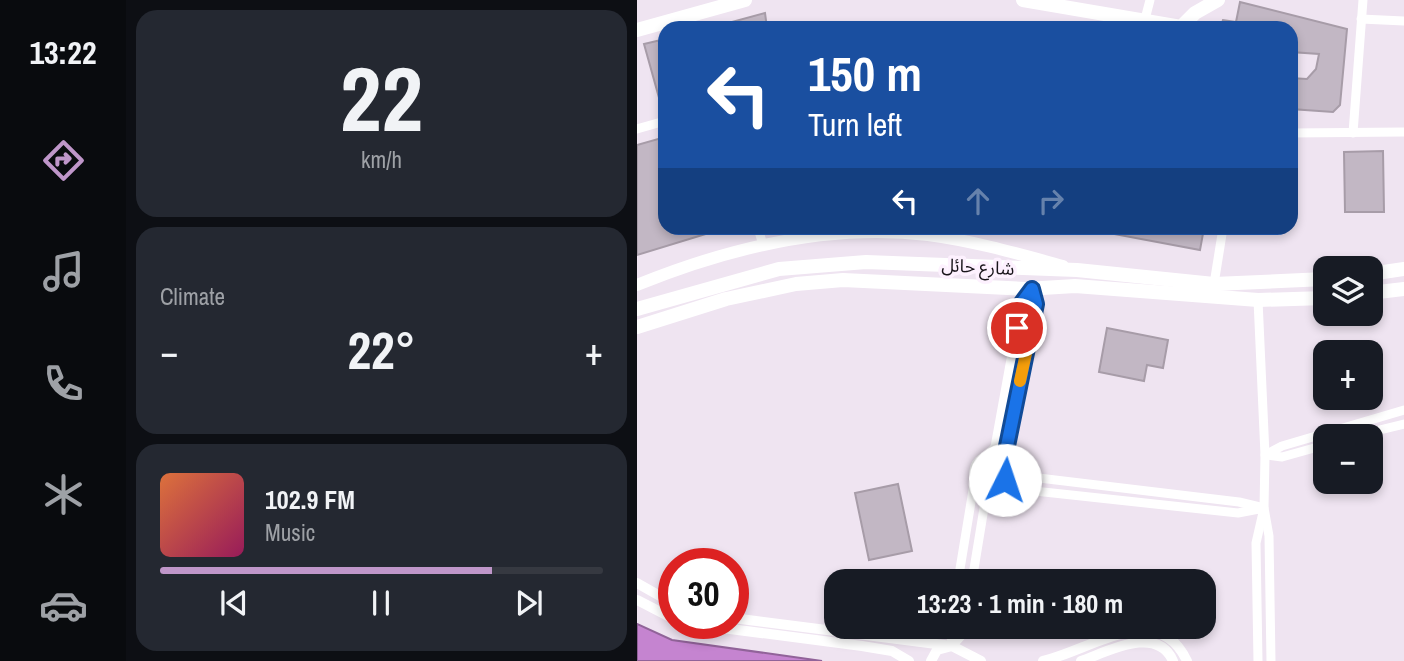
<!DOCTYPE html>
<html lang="en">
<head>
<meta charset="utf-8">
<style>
	body { margin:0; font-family:"Archivo Narrow","Noto Sans Arabic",sans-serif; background:#242831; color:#f1f3f6; height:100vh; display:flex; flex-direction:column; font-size:26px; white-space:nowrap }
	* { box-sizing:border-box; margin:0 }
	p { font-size:23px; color:#9ea1a6 }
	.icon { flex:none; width:38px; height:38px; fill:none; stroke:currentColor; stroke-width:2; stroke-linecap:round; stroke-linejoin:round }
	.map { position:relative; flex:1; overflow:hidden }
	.side { display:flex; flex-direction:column; gap:10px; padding:10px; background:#0d0f14; width:511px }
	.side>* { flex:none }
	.hud { position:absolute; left:21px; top:21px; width:640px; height:214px; border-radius:21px; box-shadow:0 4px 10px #0003; background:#1a4fa0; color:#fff; overflow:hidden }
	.fabs { position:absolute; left:676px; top:256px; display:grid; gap:14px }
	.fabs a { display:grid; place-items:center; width:70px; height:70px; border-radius:14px; background:#171b24; box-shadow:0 4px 10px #0003; font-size:35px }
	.speed { position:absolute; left:21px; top:548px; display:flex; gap:14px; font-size:35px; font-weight:700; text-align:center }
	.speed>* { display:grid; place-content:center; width:91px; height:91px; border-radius:50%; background:#171b24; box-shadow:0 4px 10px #0003; line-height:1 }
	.speed .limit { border:10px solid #d22; background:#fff; color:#111 }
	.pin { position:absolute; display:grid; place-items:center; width:60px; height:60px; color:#fff; margin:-30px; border:4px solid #fff; border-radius:50%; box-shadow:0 2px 7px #0007 }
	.me { position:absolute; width:77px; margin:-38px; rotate:4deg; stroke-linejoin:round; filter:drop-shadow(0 0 5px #0008) }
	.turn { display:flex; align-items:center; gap:24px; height:147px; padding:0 35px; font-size:32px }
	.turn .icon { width:91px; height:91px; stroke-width:2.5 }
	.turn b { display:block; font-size:49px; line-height:60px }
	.lanes { display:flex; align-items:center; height:66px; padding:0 35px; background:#0003; justify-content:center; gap:35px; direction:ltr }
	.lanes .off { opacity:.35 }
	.big { font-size:52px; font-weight:800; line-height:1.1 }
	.side .card { flex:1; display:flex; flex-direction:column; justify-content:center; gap:10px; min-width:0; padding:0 24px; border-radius:21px; background:#242831 }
	.side .dial { align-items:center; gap:0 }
	.dial b { font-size:91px; line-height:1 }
	.song { display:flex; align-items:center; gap:21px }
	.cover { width:84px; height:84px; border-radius:10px; background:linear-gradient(135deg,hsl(20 70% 55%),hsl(330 70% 35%)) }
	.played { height:7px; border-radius:4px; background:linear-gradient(90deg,#bf96c9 75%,#363941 75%) }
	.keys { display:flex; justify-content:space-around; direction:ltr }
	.heat { display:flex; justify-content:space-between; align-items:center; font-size:38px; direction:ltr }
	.trip { position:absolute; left:187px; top:569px; width:392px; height:70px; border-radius:21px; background:#171b24; box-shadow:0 4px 10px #0003; font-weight:800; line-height:70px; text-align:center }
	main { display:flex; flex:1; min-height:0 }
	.tabs { display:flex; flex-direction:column; width:126px; justify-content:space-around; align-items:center; background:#090b0e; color:#9ea1a6 }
	.tabs .icon { width:49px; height:49px }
	.tabs .selected { color:#bf96c9 }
	.tabs b { font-size:32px; color:#f1f3f6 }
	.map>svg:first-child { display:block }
	.water { fill:#c584d0; stroke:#916399; stroke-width:2 }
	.building { fill:#c2b7c4; stroke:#a79ca8; stroke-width:2 }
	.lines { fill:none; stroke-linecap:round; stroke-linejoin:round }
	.minor { stroke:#fff; stroke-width:9 }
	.tertiary { stroke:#fff; stroke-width:10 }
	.secondary { stroke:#fff; stroke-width:12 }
	.primary { stroke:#fff; stroke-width:14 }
	.route-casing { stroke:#114b97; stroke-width:18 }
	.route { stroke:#1a73e8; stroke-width:12 }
	.slow { stroke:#f59e0b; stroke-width:12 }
	.labels { text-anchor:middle; stroke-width:7; stroke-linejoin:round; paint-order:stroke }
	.street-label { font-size:18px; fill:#19151a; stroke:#fdf1fe }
</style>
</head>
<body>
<main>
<nav class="tabs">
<b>13:22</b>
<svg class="icon selected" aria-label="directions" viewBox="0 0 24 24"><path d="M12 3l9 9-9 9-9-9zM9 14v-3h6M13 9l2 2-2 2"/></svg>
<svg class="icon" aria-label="music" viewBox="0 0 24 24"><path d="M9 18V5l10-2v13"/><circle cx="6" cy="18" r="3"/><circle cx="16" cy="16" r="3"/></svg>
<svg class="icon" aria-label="phone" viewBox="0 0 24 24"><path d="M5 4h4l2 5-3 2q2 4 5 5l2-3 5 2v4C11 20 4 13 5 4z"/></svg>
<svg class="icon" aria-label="climate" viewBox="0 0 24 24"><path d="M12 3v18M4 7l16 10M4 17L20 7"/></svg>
<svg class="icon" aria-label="car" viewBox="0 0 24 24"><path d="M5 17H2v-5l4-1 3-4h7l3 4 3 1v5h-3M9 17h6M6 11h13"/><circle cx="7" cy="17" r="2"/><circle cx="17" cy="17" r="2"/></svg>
</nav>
<section class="side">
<div class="card dial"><b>22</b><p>km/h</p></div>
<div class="card"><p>Climate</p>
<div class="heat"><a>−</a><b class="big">22°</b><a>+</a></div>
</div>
<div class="card">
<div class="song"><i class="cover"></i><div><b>102.9 FM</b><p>Music</p></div></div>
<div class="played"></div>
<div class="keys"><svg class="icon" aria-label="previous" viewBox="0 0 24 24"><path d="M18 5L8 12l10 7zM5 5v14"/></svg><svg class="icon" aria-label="pause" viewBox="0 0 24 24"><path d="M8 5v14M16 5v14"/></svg><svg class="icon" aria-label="next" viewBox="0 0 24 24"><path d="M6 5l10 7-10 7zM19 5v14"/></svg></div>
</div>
</section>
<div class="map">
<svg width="767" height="661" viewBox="0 0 767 661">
	<rect width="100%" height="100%" fill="#efe4f1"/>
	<!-- water -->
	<polygon class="water" points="0,624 35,640 185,661 0,661"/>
	<!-- building -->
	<g class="building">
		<polygon points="603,2 710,29 703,105 696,112 654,109 654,78 670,79 679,69 682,54 654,52 654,28 583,28 586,20 599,22"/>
		<polygon points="128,13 130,28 80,28 80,26"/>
		<polygon points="28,39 28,111 26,112 7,44"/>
		<polygon points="28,137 28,228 85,229 0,255 0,145"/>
		<polygon points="746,151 747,212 708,212 707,152"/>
		<polygon points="461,228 567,228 563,250 461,231"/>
		<polygon points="470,328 531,340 526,368 510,365 507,381 462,372"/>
		<polygon points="261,484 275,551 232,560 218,493"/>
	</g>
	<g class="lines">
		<!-- minor -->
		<g class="minor">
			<polyline points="724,19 767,21"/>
			<polyline points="507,23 513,0"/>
			<polyline points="0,129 28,121"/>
			<polyline points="654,133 767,132"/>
			<polyline points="716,133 726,0"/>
			<polyline points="121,228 126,245"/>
			<polyline points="577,284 586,228"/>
			<polyline points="395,289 399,304 370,446 369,470 377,475 602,502 627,508 632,536 634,661"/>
			<polyline points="718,436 767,424"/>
			<polyline points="628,455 645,446 767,410"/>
			<polyline points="630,455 645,457 688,445"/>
			<circle cx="353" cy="472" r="16"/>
			<polyline points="349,457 358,447 384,304 395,289"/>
			<polyline points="360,487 601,513 622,509"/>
			<polyline points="321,581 338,478"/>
			<polyline points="335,581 348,502 355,488"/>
			<polyline points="313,626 315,646"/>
			<polyline points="315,646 326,634 327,626"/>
			<polyline points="621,661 619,543 627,508 628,455 621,300"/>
		</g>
		<!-- tertiary -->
		<g class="tertiary">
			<polyline points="0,583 37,604"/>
			<polyline points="0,600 37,619"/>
			<polyline points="96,618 315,646"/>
			<polyline points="47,623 225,646 255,651 272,661"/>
			<polyline points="294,661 300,650 315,646 344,661"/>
			<path d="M406,661C452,651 521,598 550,661"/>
			<path d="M444,661C470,652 520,624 536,661"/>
		</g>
		<!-- secondary -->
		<path class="secondary" d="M0,285C91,248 192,223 291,235C337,241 382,254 426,266"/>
		<!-- primary -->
		<g class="primary">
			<polyline points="386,0 544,27 558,13 581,0"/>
			<polyline points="0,30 108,0"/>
			<polyline points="733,274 767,269"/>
			<polyline points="733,293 767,289"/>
			<polyline points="0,309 142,269 229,262 440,270 577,284 688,279"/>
			<polyline points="0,327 89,299 159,284 206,280 389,289 438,286 621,300 688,298"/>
		</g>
	</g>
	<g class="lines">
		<defs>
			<polyline id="route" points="368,480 370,446 399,304 395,289 384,304 380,328"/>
		</defs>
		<!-- route casing -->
		<use href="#route" class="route-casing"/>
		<!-- route -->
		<use href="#route" class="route"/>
		<!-- slow -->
		<polyline class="slow" points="383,381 393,335"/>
	</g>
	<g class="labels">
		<!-- street labels -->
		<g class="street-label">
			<text transform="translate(341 267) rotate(3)" y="6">شارع حائل</text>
		</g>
	</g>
</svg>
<div class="fabs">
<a><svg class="icon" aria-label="layers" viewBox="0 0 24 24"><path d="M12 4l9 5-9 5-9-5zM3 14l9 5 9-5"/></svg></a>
<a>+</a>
<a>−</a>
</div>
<div class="speed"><div class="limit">30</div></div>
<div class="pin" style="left:380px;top:328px;background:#d93025"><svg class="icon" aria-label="arrive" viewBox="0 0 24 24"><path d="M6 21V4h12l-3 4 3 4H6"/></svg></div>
<svg class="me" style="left:368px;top:480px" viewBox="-20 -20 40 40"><circle r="19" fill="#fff"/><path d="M0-13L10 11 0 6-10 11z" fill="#1a73e8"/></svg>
<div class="trip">13:23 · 1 min · 180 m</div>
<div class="hud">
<div class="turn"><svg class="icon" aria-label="left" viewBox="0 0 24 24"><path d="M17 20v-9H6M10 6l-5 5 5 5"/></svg><div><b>150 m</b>Turn left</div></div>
<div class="lanes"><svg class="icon" aria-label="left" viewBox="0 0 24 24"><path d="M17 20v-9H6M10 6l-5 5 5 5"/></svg><svg class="icon off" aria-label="ahead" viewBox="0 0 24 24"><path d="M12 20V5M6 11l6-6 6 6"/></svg><svg class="icon off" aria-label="right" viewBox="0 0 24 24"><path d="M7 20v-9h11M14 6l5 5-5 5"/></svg></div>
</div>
</div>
</main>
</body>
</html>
